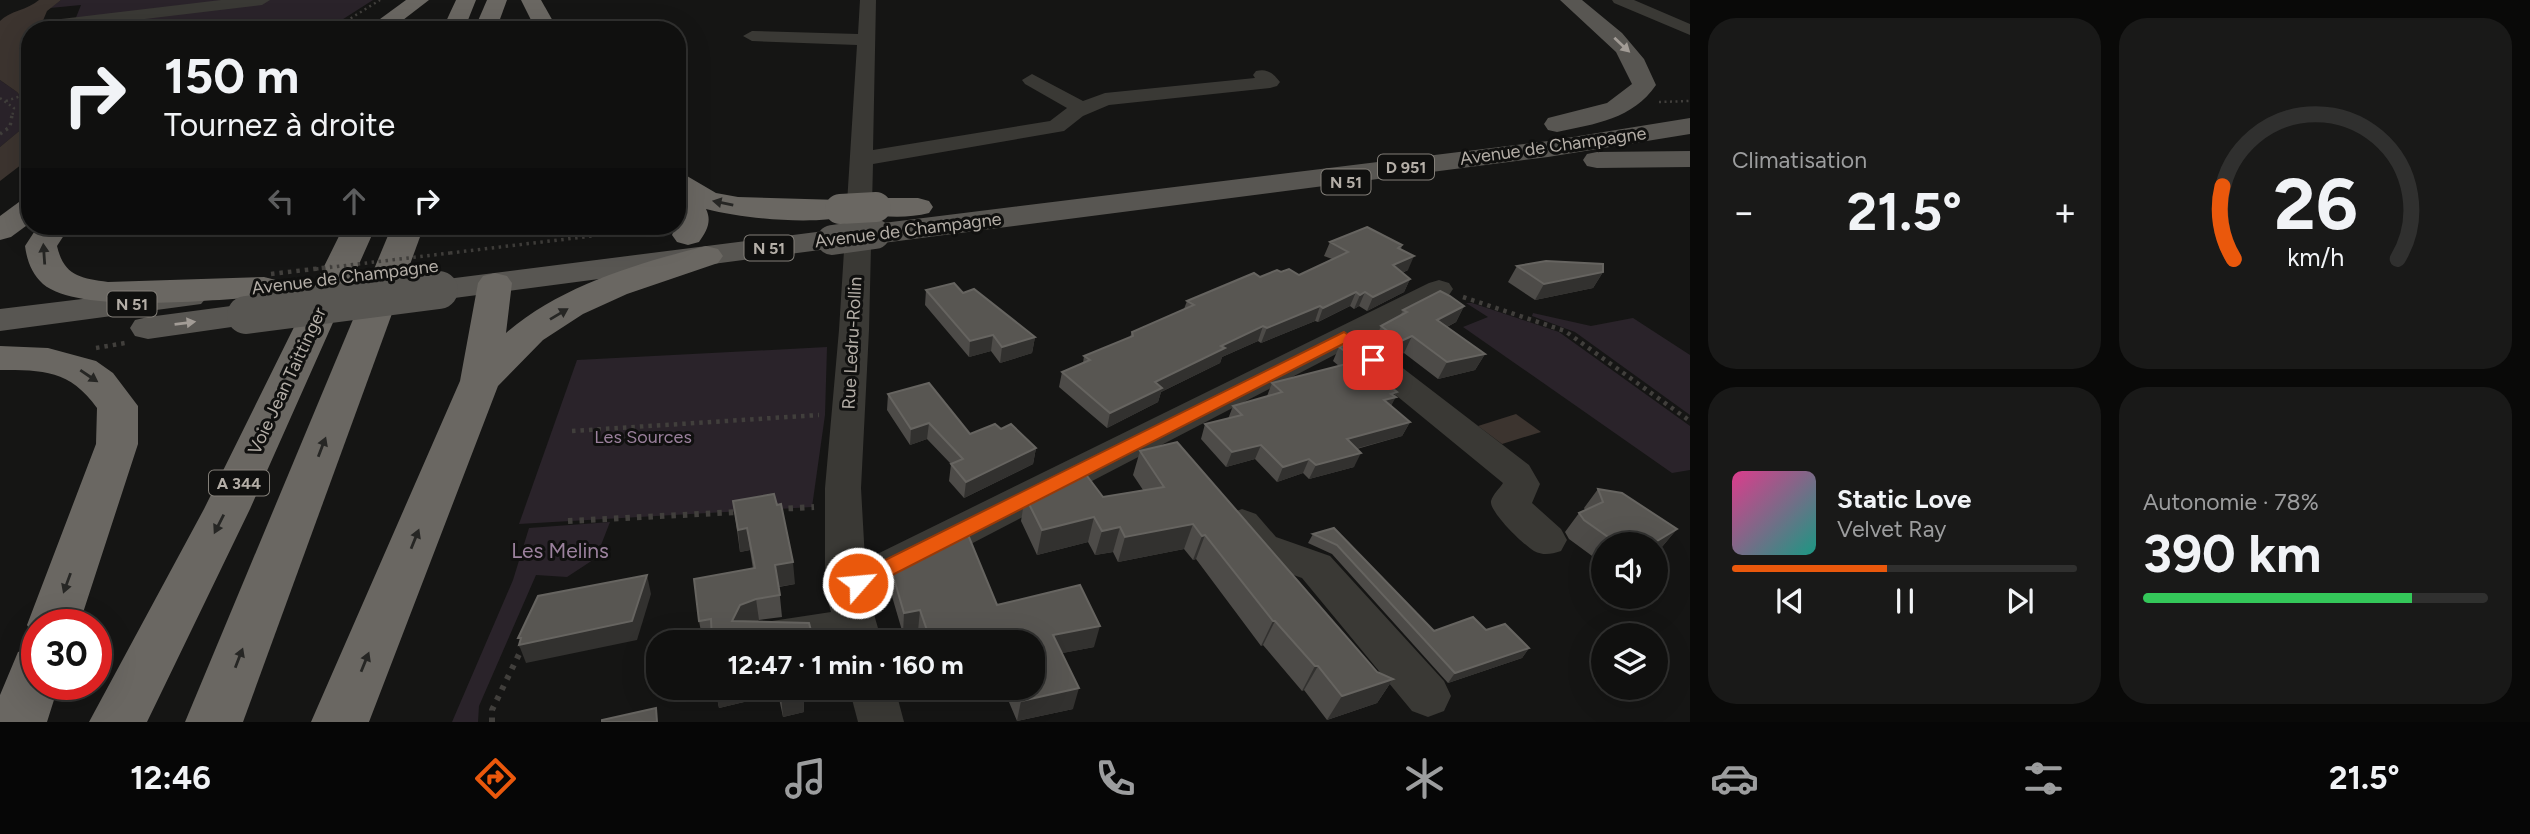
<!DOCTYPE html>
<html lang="fr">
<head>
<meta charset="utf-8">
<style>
	body { margin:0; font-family:Figtree,sans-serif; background:#191918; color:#f1f3f6; height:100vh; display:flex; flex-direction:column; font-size:26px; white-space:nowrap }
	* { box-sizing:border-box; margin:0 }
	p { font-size:23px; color:#9c9d9e }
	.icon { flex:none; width:38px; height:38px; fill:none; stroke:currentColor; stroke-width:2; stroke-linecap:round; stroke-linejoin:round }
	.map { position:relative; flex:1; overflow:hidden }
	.panel { display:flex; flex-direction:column; gap:18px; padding:18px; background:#090908; width:840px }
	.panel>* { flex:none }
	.hud { position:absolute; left:21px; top:21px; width:665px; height:214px; border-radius:28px; box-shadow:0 7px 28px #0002,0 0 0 2px #30302f; background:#10100f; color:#f1f3f6; overflow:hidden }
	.tools { position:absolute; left:1591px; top:532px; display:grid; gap:14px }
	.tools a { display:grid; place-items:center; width:77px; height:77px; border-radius:50%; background:#10100f; box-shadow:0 7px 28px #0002,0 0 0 2px #30302f; font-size:35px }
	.speed { position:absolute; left:21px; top:609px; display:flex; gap:14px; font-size:35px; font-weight:700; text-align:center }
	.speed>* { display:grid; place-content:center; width:91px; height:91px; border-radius:50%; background:#10100f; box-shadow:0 7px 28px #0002,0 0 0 2px #30302f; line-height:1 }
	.speed .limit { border:10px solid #d22; background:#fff; color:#111 }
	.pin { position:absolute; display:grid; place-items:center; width:60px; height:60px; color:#fff; margin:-30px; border-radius:14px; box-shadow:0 4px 10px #0006 }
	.me { position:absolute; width:77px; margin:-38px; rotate:63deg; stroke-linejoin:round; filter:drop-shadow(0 0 5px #0008) }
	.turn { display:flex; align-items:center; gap:24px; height:147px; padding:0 28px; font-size:32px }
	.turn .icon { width:91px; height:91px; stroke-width:2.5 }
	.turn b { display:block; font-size:49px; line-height:60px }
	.lanes { display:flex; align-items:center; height:66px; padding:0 28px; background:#0003; justify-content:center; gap:35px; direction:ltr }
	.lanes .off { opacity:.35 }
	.big { font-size:52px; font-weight:700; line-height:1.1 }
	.panel .widget { flex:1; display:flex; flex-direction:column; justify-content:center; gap:10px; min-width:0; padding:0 24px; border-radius:28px; background:#191918 }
	.panel .dial { align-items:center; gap:0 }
	.dial svg { height:182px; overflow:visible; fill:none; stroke:#30302f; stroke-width:7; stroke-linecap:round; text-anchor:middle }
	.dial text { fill:#f1f3f6; stroke:none }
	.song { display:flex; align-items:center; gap:21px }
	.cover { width:84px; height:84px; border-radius:10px; background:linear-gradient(135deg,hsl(330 70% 55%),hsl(170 70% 35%)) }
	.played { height:7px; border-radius:4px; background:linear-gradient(90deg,#ea580c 45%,#30302f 45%) }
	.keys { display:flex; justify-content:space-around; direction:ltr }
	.heat { display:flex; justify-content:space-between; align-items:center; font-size:38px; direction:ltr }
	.charge { height:10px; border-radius:5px; background:linear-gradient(90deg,#34c759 78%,#30302f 0) }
	.panel .tiles { flex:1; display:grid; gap:18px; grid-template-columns:repeat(2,1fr) }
	.trip { position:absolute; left:646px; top:630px; width:399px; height:70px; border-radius:28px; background:#10100f; box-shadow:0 7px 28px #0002,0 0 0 2px #30302f; font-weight:700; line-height:70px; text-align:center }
	.dock { display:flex; height:112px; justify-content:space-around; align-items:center; background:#060606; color:#9c9d9e }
	.dock .icon { width:49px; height:49px }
	.dock .selected { color:#ea580c }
	.dock b { font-size:32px; color:#f1f3f6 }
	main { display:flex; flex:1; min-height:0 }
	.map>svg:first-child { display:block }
	.green { fill:#2a232a }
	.water { fill:#3c342f }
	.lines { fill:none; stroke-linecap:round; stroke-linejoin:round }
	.path-far3 { stroke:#413f3c; stroke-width:2.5; stroke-dasharray:2 3.5; stroke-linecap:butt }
	.path-far2 { stroke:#413f3c; stroke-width:3.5; stroke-dasharray:2.5 4.5; stroke-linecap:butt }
	.path-far1 { stroke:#413f3c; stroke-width:4.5; stroke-dasharray:3.5 5; stroke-linecap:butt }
	.path { stroke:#413f3c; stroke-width:6; stroke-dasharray:4.5 7; stroke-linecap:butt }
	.minor { fill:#3a3935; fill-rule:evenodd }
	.major { fill:#585652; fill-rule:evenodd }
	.highway { fill:#6a6762; fill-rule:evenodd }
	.path-bridge-far1 { stroke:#413f3c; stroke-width:3.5; stroke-dasharray:2.5 4.5; stroke-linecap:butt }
	.path-bridge { stroke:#413f3c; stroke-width:4.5; stroke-dasharray:3.5 5; stroke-linecap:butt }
	.major-bridge-far1 { stroke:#585652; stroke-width:30 }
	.major-bridge { stroke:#585652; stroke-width:38 }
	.highway-bridge { stroke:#6a6762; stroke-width:30 }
	.wall { fill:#4d4b48 }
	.shaded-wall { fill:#32312f }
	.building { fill:#585652; stroke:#666460; stroke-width:2 }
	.oneway { fill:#a29c96 }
	.oneway2 { fill:#262624 }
	.route { fill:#ea580c; stroke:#983908; stroke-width:2 }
	.labels { text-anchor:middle; stroke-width:6; stroke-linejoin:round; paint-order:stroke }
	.shield { fill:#10100f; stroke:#837f79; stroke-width:2 }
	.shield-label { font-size:16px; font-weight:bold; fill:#b4aea7 }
	.street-label { font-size:18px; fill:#b4aea7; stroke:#10100f }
	.park-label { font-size:18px; fill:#9b819d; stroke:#10100f }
	.near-park-label { font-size:21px; fill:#9b819d; stroke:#10100f }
</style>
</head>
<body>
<main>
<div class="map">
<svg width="1690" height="722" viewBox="0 0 1690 722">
	<rect width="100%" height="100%" fill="#151514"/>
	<!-- green -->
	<g class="green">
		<polygon points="61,0 373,0 326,30 71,30 81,5 50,8"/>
		<polygon points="0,80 17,92 30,107 30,122 0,147"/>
		<polygon points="1466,303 1472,303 1559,332 1690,426 1690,470 1672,473 1463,327 1488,317"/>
		<polygon points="1533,313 1591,326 1633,318 1690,355 1690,415 1575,332 1532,316"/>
		<polygon points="827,347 825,415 812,507 519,524 577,360"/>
		<polygon points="610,522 596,558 567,577 536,575 479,706 478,722 452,722 513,580 529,528"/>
	</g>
	<!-- water -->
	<g class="water">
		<path d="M39,0H61L47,11L39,30H30V107L17,92L0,80V21C9,11 28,10 39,0Z"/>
		<polygon points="30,122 30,158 0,181 0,147"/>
		<polygon points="1516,414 1541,432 1502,444 1478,426"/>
	</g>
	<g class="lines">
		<!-- path-far3 -->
		<g class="path-far3">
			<polyline points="332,30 380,0"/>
			<polyline points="0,98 14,108 12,117"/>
			<polyline points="6,101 30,93"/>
			<polyline points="1659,102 1690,101"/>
		</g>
		<!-- path-far2 -->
		<g class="path-far2">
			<polyline points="0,134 10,127 12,115"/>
			<polyline points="450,253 592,236 625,226"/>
		</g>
		<!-- path-far1 -->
		<g class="path-far1">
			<polyline points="1463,297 1565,331 1690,421"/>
			<polyline points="96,348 125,343"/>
			<polyline points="572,431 819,415"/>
		</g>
		<!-- path -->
		<g class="path">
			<polyline points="777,509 814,507"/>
			<polyline points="568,521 737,512"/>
			<polyline points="492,722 492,710 523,646"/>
		</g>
		<!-- minor -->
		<g class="minor">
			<polygon points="221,0 270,0 262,5 61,29 52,24 61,19"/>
			<path d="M860,0H876L873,150L1050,121L1067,108L1025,84L1022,80L1032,74L1083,101L1105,93L1255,78L1253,75L1256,71C1267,68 1273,73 1280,82L1277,86L1270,88L1109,105L1083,116L1064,131L873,164L869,330L861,488L865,560L1429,283L1439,280L1449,283L1453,289L1449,295L1365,339L1529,465L1540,484L1532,503L1561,529L1567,540L1561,551C1551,554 1544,556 1534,551C1525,546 1489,512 1491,501C1493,494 1500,488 1503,483L1342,351L869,597L882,642H737L744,629L759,623L831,612L825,589V488L839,330L857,45L752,41L743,36L752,31L858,34Z"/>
			<polygon points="1612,0 1634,0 1690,24 1690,35 1614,3"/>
			<polygon points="1242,509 1256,514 1276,537 1330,556 1444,681 1451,696 1444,711 1428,717 1412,711 1302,578 1248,559 1223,524 1228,514"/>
			<polygon points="849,688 895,688 904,722 858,722"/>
		</g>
		<!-- major -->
		<g class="major">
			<path d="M1560,0H1582L1622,33L1644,59L1656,85C1633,119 1595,124 1557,132L1548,130L1544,124L1548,118L1607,103L1632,84L1616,52Z"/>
			<polygon points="1690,118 1690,134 1548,157 875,244 864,241 859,234 864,227 875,224 1548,141"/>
			<polygon points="1690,151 1690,167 1597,168 1587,166 1583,160 1587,154 1597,152"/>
			<polygon points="832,230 843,233 848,240 843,247 439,300 427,297 422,290 427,283 439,280"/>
			<polygon points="189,286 201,290 207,297 201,304 0,331 0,309"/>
			<polygon points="246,304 259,307 264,315 259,323 148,339 135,336 130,328 135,320 148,317"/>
		</g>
		<!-- highway -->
		<g class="highway">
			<polygon points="406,0 429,0 390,30 365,30"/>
			<polygon points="456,0 476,0 464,30 442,30"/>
			<polygon points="487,0 507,0 496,30 474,30"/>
			<polygon points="521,0 541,0 558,30 536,30"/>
			<path d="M677,173L687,176L716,193L738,197L840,200L851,202L855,209L851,216C812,225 745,219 706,209C712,221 707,231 699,242L688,245L677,242L672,235L678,221Z"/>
			<path d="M876,198H918L929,201L933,207L929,213C909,218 885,218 865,213L861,207L865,201Z"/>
			<polygon points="30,200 30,223 11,237 0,240 0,216 19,202"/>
			<path d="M38,226H70L57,246C64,276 80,278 108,282L264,277L276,280L281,287L276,294L264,297C215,299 80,315 43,284C32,274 27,261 25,246Z"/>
			<polygon points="344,226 376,226 250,509 147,722 89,722 204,509"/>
			<polygon points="392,226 424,226 243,722 185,722"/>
			<path d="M706,246L718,249L723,256L718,263L627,294L583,314L543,340L498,386L369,722H311L460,381L478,283L483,276L495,273L507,276L512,283L506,333C560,286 638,263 706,246Z"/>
			<path d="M0,346L48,348L96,361L113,373L138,406V444L79,625H37V641L27,625L96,444L97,408C70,370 43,370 0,370Z"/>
			<polygon points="37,645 37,684 59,684 47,722 0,722 0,695 18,652"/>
		</g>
		<!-- path-bridge-far1 -->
		<polyline class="path-bridge-far1" points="316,269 450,253"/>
		<!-- path-bridge -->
		<polyline class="path-bridge" points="271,274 331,267"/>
		<!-- major-bridge-far1 -->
		<polyline class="major-bridge-far1" points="832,240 875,234"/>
		<!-- major-bridge -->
		<polyline class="major-bridge" points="246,315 439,290"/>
		<!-- highway-bridge -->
		<polyline class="highway-bridge" points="840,209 876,207"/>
	</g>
	<!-- wall -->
	<g class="wall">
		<polygon points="1330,242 1402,245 1401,249 1408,270 1402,273 1410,279 1404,292 1367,311 1359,306 1354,309 1350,306 1318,322 1315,321 1261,343 1258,341 1222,357 1220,363 1161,392 1158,402 1107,428 1059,387 1062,372 1083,363 1084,356 1130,337 1132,332 1184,309 1187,301 1260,277 1281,272 1299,275 1332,259 1324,256"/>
		<polygon points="1517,266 1603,272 1593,288 1535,300 1508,282"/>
		<polygon points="926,290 963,293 1035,337 1032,353 1000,363 991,351 969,357 925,305"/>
		<polygon points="1464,306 1456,322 1447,327 1485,354 1475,370 1438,379 1404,353 1393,357 1374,342 1381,326 1400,316 1403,310"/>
		<polygon points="1339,347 1397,392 1391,406 1410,422 1402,436 1357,449 1354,467 1309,479 1303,473 1277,482 1255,459 1226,467 1201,439 1205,424 1228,419 1233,406 1267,396 1272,383 1339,366 1333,361"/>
		<polygon points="888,394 970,434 1001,429 1036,448 1033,464 964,498 949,481 951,464 927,439 910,445 887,410"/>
		<polygon points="1140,451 1377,672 1393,679 1377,703 1327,720 1304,690 1302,691 1263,645 1261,646 1196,559 1193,560 1184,549 1118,562 1113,552 1095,555 1088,542 1037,555 1021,521 1025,496 1053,487 1054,482 1103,497 1143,490 1133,475"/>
		<polygon points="1598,489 1677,529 1661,548 1656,544 1603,544 1603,564 1569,539 1565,532 1579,513 1585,510 1584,508"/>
		<polygon points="733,501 795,584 779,587 782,617 759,620 712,641 703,642 699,621 753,569 750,550 740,552"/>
		<polygon points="1334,528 1434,631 1486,630 1529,648 1522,658 1448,683 1332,554 1308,543 1313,534"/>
		<polygon points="892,572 997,605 1094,647 1062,653 1073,709 1017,721 1003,688 1032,688 1032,642 922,642 918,631 903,634 891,593"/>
		<polygon points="715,688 807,688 803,689 804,712 783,717 778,694 719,708"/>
	</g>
	<!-- shaded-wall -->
	<g class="shaded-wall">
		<polygon points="1414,256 1408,270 1387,279 1393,265"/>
		<polygon points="1603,272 1593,288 1535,300 1544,284"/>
		<polygon points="1410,279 1404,292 1367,311 1373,297"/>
		<polygon points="1356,292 1350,306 1318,322 1323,308"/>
		<polygon points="1365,292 1359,306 1354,309 1360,295"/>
		<polygon points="1320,306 1315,321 1261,343 1267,328"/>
		<polygon points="1464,306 1456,322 1429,336 1437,320"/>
		<polygon points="1263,326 1258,341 1222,357 1220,363 1161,392 1158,402 1107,428 1110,413 1155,382 1221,346"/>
		<polygon points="993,335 991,351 969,357 970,341"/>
		<polygon points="1412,336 1404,353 1393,357 1401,341"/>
		<polygon points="1035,337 1032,353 1000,363 1002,347"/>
		<polygon points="1485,354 1475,370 1438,379 1447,362"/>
		<polygon points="1368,357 1362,371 1358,361"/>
		<polygon points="1397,392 1394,397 1396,397 1388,411 1384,400 1391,394"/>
		<polygon points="1410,422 1402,436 1340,453 1347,439"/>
		<polygon points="929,423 927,439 910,445 911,429"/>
		<polygon points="1261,445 1255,459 1226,467 1232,452"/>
		<polygon points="1036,448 1033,464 964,498 966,482"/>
		<polygon points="1361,453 1354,467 1309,479 1316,465"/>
		<polygon points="1309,459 1303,473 1277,482 1283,467"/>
		<polygon points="1094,517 1088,542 1037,555 1042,530"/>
		<polygon points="1193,524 1184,549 1118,562 1125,537"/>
		<polygon points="1120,527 1113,552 1095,555 1102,531"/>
		<polygon points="747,528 750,550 740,552 738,530"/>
		<polygon points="1677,529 1661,548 1656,551 1656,544 1652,544"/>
		<polygon points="1205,535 1196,559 1193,560 1202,536"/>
		<polygon points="793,562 795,584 777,587 775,565"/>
		<polygon points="647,575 651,594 637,640 526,663 519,645"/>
		<polygon points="756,599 759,620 743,627 732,621 740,605"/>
		<polygon points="920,610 918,631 903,634 904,613"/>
		<polygon points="1273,621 1275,621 1263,645 1261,646"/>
		<polygon points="1100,626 1094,647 1048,656 1053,635"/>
		<polygon points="1529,648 1522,658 1448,683 1455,673"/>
		<polygon points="1315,666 1318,666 1304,690 1302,691"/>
		<polygon points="1393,679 1377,703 1327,720 1342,696"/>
		<polygon points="715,688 778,688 778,694 719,708"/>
		<polygon points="951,688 977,688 950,694"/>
		<polygon points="1079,688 1073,709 1017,721 1021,701"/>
		<polygon points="803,691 804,712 783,717 781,695"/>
	</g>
	<!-- building -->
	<g class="building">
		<polygon points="1367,227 1402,245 1398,248 1414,256 1393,265 1410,279 1373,297 1365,292 1360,295 1356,292 1323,308 1320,306 1267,328 1263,326 1221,346 1225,348 1155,382 1162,388 1110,413 1062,372 1090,360 1084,356 1133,336 1132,332 1194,305 1187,301 1254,273 1260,277 1277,270 1281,272 1289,269 1299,275 1348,252 1330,242"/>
		<polygon points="1546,261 1603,264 1603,272 1544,284 1517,266"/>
		<polygon points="954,283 963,293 974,289 1035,337 1002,347 993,335 970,341 926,290"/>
		<polygon points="1440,291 1450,296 1464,306 1437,320 1485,354 1447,362 1412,336 1401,341 1381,326 1407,312 1403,310"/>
		<polygon points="1349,342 1368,357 1358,361 1397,392 1391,394 1396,397 1384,400 1410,422 1347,439 1361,453 1316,465 1309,459 1283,467 1261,445 1232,452 1205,424 1242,415 1233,406 1282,392 1272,383 1358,361 1339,347"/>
		<polygon points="929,383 970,434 995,424 1001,429 1011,424 1036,448 966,482 951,464 963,459 929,423 911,429 888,394"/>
		<polygon points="1177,442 1377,672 1393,679 1342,696 1318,666 1315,666 1275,621 1273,621 1205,535 1202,536 1193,524 1125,537 1120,527 1102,531 1094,517 1042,530 1025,496 1038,490 1057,487 1054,482 1081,468 1103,497 1164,487 1140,451"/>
		<polygon points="1598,489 1622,493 1677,529 1652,544 1618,544 1584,520 1579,513 1603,502"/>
		<polygon points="774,494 777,505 781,504 793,562 775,565 780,595 756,599 740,605 732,621 809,623 814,642 712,642 711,619 699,621 694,579 755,568 747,528 738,530 733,501"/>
		<polygon points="1334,528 1434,631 1473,617 1486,630 1505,624 1529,648 1455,673 1337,545 1313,534"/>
		<polygon points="966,530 997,605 1080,585 1100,626 1053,635 1079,688 1021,701 1016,688 1032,688 1032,642 931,642 920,610 904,613 892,572 895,566"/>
		<polygon points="647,575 632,621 519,645 521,638 518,638 538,596"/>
		<polygon points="780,688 803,688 803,691 781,695"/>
		<polygon points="656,708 657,722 602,722 602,720"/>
	</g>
	<!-- one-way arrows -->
	<defs><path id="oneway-solid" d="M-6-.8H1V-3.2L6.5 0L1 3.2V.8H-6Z" transform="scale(1.75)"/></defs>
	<g class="oneway">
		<use href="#oneway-solid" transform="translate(1622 45) rotate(43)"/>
		<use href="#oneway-solid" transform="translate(185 323) rotate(-7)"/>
	</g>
	<g class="oneway2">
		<use href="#oneway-solid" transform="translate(723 203) rotate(-168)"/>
		<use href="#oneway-solid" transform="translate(44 254) rotate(-94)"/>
		<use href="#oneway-solid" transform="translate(559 314) rotate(-31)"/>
		<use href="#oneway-solid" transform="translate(89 376) rotate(34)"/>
		<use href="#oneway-solid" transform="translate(322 447) rotate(-69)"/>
		<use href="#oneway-solid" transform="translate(219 524) rotate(117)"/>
		<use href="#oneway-solid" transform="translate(415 539) rotate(-68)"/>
		<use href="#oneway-solid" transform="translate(67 583) rotate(110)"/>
		<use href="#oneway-solid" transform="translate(239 658) rotate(-69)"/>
		<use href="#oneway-solid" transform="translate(365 662) rotate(-68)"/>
	</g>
	<!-- route -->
	<polygon class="route" points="1344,332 1379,356 1381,360 1379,364 1368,364 1343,344 865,589 858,591 851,589 848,583 851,577"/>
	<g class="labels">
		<!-- shield labels -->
		<g class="shield">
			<rect x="1378" y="154.5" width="56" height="25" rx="5"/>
			<rect x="1321.5" y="169.5" width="49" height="25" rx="5"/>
			<rect x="744.5" y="235.5" width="49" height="25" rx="5"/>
			<rect x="107.5" y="291.5" width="49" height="25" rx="5"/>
			<rect x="209" y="470.5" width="60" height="25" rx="5"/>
		</g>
		<g class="shield-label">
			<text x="1406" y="173">D 951</text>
			<text x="1346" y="188">N 51</text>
			<text x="769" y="254">N 51</text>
			<text x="132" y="310">N 51</text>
			<text x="239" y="489">A 344</text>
		</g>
		<!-- street labels -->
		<g class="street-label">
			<text transform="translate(1553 146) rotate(-8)" y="6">Avenue de Champagne</text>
			<text transform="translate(908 230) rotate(-7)" y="6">Avenue de Champagne</text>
			<text transform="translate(345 277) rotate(-7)" y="6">Avenue de Champagne</text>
			<text transform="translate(852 343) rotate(-87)" y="6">Rue Ledru-Rollin</text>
			<text transform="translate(287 381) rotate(-65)" y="6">Voie Jean Taittinger</text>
		</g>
		<!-- park labels -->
		<g class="park-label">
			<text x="643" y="443">Les Sources</text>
		</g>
		<!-- near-park labels -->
		<g class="near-park-label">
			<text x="560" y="558">Les Melins</text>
		</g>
	</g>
</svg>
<div class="tools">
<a><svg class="icon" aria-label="sound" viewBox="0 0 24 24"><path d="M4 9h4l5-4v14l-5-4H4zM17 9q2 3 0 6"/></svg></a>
<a><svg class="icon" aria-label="layers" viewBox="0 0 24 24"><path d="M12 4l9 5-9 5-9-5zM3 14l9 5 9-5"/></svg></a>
</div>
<div class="speed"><div class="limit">30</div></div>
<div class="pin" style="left:1373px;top:360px;background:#d93025"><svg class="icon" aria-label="arrive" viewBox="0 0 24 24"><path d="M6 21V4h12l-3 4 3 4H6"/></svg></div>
<svg class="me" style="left:858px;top:583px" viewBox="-20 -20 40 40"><circle r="17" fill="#ea580c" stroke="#fff" stroke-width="3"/><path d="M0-11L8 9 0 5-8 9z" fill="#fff"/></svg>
<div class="trip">12:47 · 1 min · 160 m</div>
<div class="hud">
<div class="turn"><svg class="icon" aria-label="right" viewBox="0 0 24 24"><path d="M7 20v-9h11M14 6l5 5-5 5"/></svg><div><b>150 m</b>Tournez à droite</div></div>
<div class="lanes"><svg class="icon off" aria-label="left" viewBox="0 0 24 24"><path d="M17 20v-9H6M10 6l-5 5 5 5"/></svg><svg class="icon off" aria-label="ahead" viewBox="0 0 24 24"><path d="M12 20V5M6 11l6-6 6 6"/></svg><svg class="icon" aria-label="right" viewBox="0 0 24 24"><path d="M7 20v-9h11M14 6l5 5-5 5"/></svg></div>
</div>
</div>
<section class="panel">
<div class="tiles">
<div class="widget"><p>Climatisation</p>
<div class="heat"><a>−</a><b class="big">21.5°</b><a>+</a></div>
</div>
<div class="widget dial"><svg viewBox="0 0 100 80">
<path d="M14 69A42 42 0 1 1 86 69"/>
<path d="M14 69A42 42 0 0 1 9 37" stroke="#ea580c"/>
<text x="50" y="56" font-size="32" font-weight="700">26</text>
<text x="50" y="72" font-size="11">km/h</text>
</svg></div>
<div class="widget">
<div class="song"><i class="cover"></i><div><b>Static Love</b><p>Velvet Ray</p></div></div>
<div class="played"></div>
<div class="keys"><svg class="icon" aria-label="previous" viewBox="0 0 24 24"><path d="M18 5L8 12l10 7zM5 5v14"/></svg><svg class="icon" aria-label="pause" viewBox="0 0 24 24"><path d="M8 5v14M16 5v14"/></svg><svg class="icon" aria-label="next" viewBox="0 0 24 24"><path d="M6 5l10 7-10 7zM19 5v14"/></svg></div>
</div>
<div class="widget"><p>Autonomie · 78%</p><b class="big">390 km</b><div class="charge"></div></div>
</div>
</section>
</main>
<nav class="dock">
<b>12:46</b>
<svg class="icon selected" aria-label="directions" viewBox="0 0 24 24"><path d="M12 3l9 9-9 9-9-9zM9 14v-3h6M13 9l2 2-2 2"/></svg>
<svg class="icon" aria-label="music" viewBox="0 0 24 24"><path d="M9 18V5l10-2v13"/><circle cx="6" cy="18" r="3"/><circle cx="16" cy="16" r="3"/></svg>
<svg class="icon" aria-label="phone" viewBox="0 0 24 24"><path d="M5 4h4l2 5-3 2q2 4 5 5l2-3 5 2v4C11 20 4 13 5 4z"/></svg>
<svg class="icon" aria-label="climate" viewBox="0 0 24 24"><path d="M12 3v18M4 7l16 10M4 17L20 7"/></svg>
<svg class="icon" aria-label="car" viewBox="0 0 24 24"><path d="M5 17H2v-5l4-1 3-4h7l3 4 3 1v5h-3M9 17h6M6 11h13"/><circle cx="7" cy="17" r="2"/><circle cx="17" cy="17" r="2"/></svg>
<svg class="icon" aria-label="filters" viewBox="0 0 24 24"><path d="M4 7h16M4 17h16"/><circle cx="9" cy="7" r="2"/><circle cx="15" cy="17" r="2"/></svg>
<b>21.5°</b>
</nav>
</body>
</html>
